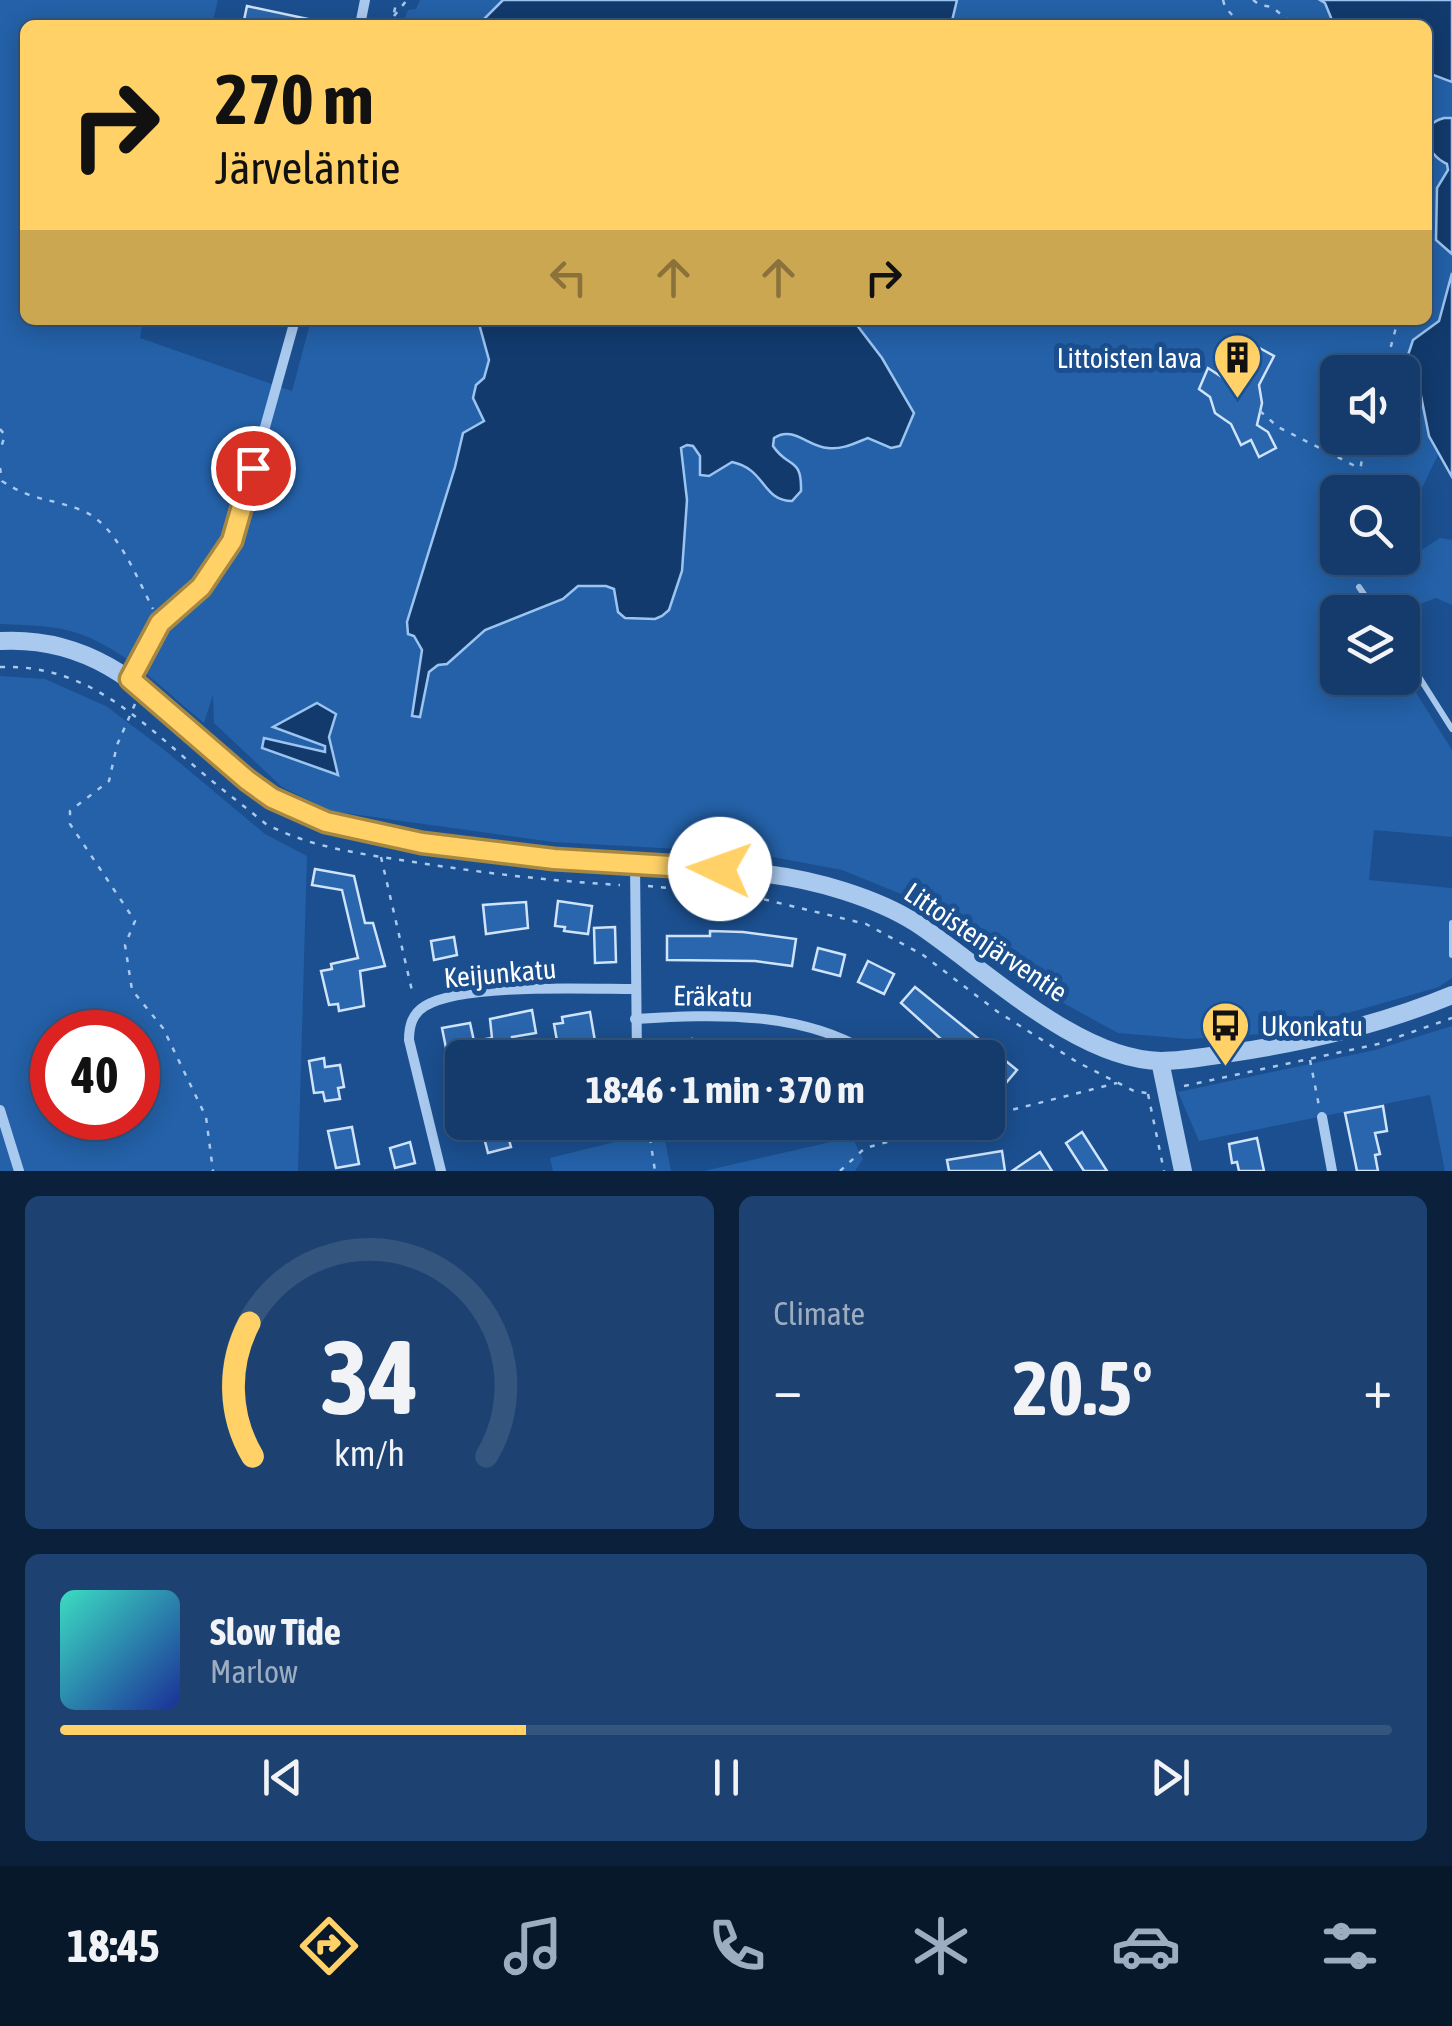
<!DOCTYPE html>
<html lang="en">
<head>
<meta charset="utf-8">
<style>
	body { margin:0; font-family:"Asap Condensed",sans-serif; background:#1d4271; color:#f1f3f6; height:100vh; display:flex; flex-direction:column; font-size:38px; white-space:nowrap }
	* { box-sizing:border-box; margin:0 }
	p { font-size:32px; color:#9dadc1 }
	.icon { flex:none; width:55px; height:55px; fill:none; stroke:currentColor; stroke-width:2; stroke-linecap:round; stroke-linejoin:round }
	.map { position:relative; height:1171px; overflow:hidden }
	.side { display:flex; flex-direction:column; gap:25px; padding:25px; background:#0b203b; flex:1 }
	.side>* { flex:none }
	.hud { position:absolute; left:20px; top:20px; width:1412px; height:305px; border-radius:15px; box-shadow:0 5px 25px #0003,0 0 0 2px #33557e; background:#ffd166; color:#111; overflow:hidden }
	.buttons { position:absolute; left:1320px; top:355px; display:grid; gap:20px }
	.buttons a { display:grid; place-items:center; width:100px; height:100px; border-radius:15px; background:#143b6b; box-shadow:0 5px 25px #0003,0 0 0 2px #33557e; font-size:50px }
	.speed { position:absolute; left:30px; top:1010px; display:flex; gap:20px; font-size:50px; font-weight:700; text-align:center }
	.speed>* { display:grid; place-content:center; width:130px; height:130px; border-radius:50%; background:#143b6b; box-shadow:0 5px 25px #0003,0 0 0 2px #33557e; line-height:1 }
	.speed .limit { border:15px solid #d22; background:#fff; color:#111 }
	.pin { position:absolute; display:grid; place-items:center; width:85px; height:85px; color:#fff; margin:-42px; border:5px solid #fff; border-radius:50%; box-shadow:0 2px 10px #0007 }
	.me { position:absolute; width:110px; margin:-55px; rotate:273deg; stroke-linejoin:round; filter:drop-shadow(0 0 8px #0008) }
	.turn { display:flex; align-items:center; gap:35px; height:210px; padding:0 30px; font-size:45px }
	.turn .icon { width:130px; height:130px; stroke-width:2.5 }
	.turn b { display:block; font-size:70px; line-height:85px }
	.lanes { display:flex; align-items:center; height:95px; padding:0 30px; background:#0003; justify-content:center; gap:50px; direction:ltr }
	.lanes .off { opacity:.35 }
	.big { font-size:75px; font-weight:700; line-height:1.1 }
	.side .widget { flex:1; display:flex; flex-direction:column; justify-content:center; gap:15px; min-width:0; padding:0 35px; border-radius:15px; background:#1d4271 }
	.side .dial { align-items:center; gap:0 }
	.dial svg { height:260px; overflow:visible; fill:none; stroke:#33557e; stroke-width:7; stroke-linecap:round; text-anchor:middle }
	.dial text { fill:#f1f3f6; stroke:none }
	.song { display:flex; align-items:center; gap:30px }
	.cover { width:120px; height:120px; border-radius:15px; background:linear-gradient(135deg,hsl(170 70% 55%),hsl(230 70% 35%)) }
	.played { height:10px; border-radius:5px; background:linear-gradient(90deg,#ffd166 35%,#33557e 35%) }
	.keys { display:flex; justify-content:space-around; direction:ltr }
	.heat { display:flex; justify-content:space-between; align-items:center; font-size:55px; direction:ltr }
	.side .tiles { flex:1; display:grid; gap:25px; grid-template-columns:1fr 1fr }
	.widget:last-child { grid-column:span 2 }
	.trip { position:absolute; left:445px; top:1040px; width:560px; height:100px; border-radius:15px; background:#143b6b; box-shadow:0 5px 25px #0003,0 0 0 2px #33557e; font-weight:700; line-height:100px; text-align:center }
	.tab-bar { display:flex; height:160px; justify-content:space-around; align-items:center; background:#08182b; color:#9dadc1 }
	.tab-bar .icon { width:70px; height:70px }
	.tab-bar .on { color:#ffd166 }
	.tab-bar b { font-size:45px; color:#f1f3f6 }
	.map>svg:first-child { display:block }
	.green { fill:#2461a8; fill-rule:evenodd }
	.water { fill:#123a6d; stroke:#9cc4f0; stroke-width:2.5 }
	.building { fill:#2a66ad; stroke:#cfe3fa; stroke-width:2.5 }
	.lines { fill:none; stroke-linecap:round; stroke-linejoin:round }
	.path { stroke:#a9c9ee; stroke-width:2.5; stroke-dasharray:5 8; stroke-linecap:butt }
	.service { stroke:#a9c9ee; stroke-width:6 }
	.minor { stroke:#a9c9ee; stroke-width:10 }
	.tertiary { stroke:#a9c9ee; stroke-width:18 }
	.route-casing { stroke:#a68842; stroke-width:25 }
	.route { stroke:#ffd166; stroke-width:18 }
	.labels { text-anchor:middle; stroke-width:10; stroke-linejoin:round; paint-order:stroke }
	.poi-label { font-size:28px; fill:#fff; stroke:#1b4f8f; text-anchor:end }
	.street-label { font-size:28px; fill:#fff; stroke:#1b4f8f }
</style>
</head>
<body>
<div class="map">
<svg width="1452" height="1171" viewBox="0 0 1452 1171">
	<rect width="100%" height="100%" fill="#1b4f8f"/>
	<!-- green -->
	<g class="green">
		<path d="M0,0H218L212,25H25V320H143L140,338L292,391L311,320H1428V147L1430,154L1447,164L1449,170L1437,188L1436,240L1452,254V273L1439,321L1413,340L1406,362L1420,391L1429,436L1439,453L1415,502L1407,537L1415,554L1440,538L1452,540V605L1436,598L1399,612H1338V678H1402L1403,672L1452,750V837L1374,830L1369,880L1452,888V978L1439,987L1278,1033L1188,1039L1118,1033L1034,987L906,896L842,870L751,853L553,842L330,811L282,787L214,723L213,695L204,723C162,689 117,640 62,629C42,625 20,625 0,624ZM1338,372H1402V438H1338ZM1338,492H1402V558H1338Z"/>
		<polygon points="420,0 1320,0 1325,3 1334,25 402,25 408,10 416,9"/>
		<polygon points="1428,73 1452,82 1452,118 1444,118 1428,131"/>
		<path d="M0,676L45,679L106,706L162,748L265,834L307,856L298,1171H0ZM52,1032H138V1118H52Z"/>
		<polygon points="1452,1026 1452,1171 1445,1171 1430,1095 1199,1141 1178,1092 1375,1050"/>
		<polygon points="663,1130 671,1171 553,1171 550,1158"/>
		<polygon points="852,1137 863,1159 855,1171 704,1171"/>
	</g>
	<!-- water -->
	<g class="water">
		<polygon points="503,0 957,0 951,25 478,25"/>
		<polygon points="1320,0 1452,0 1452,82 1428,73 1428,25 1334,25 1325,3"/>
		<path d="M1444,118H1452V254L1436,240L1437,188L1448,170L1447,164C1425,154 1416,125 1444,118Z"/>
		<polygon points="1452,273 1452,477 1429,436 1420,391 1406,361 1413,340 1439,321"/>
		<path d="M478,320H853L882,358L914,413L900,446L891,448L868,438C855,443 842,450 828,448C808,447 793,425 774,438L773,446C788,469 802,456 801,491L792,501C762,501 766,469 732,462L709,476L700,475V456L693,446L687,445L681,448L687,500L682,571L669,610L662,616L655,619L625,618L618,612L614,589L606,586H578L563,599L485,630L447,664L438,665L429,672L420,717L412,716L422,650L414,636L408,634L407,622L455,467L463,433L484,421L473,398L476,385L484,378L489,360Z"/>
		<polygon points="317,703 336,714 329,737 338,775 262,748 264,738 325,752 325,746 273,727"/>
	</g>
	<!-- building -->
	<g class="building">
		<polygon points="247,6 308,19 308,25 243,25"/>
		<polygon points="1254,345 1274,356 1259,385 1262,403 1257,425 1268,432 1276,448 1259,457 1251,440 1241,445 1231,424 1215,413 1210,397 1199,389 1208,368 1222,377 1235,372"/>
		<polygon points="315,869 354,876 365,923 373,923 385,966 360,971 364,1006 339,1011 338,1004 329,1005 321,971 332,969 331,964 358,958 342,890 312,885"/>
		<polygon points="558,901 592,906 588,934 564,931 565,927 555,926"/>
		<polygon points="526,902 528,928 486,934 483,905"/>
		<polygon points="615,927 616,962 595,963 594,928"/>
		<polygon points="710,931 743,932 796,939 792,966 755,961 667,960 667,936 710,936"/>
		<polygon points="454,937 457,955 434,960 431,941"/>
		<polygon points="818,948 845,955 840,976 813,969"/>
		<polygon points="868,961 894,974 884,994 858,982"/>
		<polygon points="915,987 1017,1070 1000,1090 988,1079 988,1058 962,1058 901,1003"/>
		<polygon points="532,1010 536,1033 512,1037 516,1058 456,1058 455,1051 447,1053 442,1028 470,1023 474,1041 492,1038 490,1019"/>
		<polygon points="590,1012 596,1047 585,1049 586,1053 560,1058 554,1024 563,1023 562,1017"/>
		<polygon points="692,1039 696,1058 663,1058 660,1045"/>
		<polygon points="324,1058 325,1067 340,1065 344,1087 338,1088 340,1099 325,1101 323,1092 314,1093 309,1061"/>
		<polygon points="1383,1106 1387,1131 1375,1133 1380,1154 1375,1155 1378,1171 1357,1171 1345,1113"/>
		<polygon points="480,1122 504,1122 511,1147 488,1153"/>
		<polygon points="551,1122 576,1122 578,1134 554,1138"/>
		<polygon points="352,1127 359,1164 336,1168 328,1131"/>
		<polygon points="1082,1132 1107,1171 1084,1171 1066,1143"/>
		<polygon points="1257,1138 1264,1171 1239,1171 1237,1162 1232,1163 1229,1144"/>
		<polygon points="410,1142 415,1163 395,1168 390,1148"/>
		<polygon points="1002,1151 1005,1171 949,1171 947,1160"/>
		<polygon points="1040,1152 1052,1171 1012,1171"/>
	</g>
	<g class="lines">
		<!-- path -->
		<g class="path">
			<polyline points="1223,0 1225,7 1241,25"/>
			<polyline points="1253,0 1260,5 1272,7 1294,25"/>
			<polyline points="394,16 407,0"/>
			<polyline points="391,25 397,0"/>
			<polyline points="1384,372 1398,320"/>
			<polyline points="1260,411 1278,427 1361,469"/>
			<polyline points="0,429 5,435 0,451"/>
			<path d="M0,468L2,481C32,501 50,498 81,510C116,523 137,578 153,609"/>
			<polyline points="1357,492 1365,438"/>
			<polyline points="1358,558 1358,575"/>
			<path d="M0,667C87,664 138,719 199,770C221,789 244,806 266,824C311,848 363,854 414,862C483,873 551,881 620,885"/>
			<polyline points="135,704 117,745 109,781 70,811 70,824 135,921 125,945 132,990 163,1028 206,1117 213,1171"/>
			<polyline points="381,857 413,995"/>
			<polyline points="648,886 750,896 866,924 923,955 998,1012 1077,1062 1134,1091 1147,1093"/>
			<polyline points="1310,1060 1319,1106"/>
			<polyline points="1184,1086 1378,1044 1452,1018"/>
			<polyline points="1148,1094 1164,1171"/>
			<polyline points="988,1116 1117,1083"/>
			<polyline points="650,1138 655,1171"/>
			<polyline points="840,1171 865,1148 963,1122"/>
		</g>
		<!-- service -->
		<g class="service">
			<polyline points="1359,587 1376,612"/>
			<polyline points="1402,650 1452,729"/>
			<polyline points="1452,923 1452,955"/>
		</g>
		<!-- minor -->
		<g class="minor">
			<polyline points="360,25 365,0"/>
			<polyline points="130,679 160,623 201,587 233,541 295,320"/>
			<polyline points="635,864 637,1058"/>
			<path d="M635,1019C716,1014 807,1010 877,1058"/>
			<polyline points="0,1110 19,1171"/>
			<polyline points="1322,1117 1332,1171"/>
			<polyline points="648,1122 648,1126"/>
			<path d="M441,1171L409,1040C409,1026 412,1014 425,1006C462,983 589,989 635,989"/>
		</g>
		<!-- tertiary -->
		<g class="tertiary">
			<path d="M0,641C140,633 188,760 300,812C344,833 397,840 445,846C505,853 565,860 626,864C699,868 774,868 844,891C869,899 894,909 916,923C983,967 1077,1060 1161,1061C1184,1061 1209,1056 1231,1053C1306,1042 1382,1024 1452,995"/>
			<polyline points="1160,1061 1183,1171"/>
		</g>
	</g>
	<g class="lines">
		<defs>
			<polyline id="route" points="253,468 232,541 201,587 160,623 130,679 247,780 272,798 326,822 422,843 554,859 720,869"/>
		</defs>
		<!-- route casing -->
		<use href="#route" class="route-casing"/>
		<!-- route -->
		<use href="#route" class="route"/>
	</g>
	<!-- icons -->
	<defs>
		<symbol id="building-pin" viewBox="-11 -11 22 30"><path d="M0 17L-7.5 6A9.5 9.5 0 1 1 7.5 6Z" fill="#ffd166" stroke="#1b4f8f"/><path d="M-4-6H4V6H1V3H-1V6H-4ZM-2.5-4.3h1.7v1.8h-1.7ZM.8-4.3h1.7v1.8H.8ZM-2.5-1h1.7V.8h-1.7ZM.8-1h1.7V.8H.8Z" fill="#111"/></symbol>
		<symbol id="bus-pin" viewBox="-11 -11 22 30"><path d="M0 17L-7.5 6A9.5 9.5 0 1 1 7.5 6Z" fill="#ffd166" stroke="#1b4f8f"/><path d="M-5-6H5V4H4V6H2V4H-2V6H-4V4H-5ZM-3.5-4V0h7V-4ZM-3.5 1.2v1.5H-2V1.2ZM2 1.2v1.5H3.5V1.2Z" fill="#111"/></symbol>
	</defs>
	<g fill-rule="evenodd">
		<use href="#building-pin" x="1210" y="330" width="55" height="75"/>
		<use href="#bus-pin" x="1198" y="998" width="55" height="75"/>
	</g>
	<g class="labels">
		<!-- poi labels -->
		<g class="poi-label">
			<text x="1202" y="368">Littoisten lava</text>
			<text x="1261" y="1036" text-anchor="start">Ukonkatu</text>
		</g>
		<!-- street labels -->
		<g class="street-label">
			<text transform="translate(986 942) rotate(34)" y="10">Littoistenjärventie</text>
			<text transform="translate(500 973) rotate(-5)" y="10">Keijunkatu</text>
			<text transform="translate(713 996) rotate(1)" y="10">Eräkatu</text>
		</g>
	</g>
</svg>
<div class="buttons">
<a><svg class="icon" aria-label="sound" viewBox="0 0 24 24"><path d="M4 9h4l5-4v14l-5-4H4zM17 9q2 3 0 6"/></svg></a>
<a><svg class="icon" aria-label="search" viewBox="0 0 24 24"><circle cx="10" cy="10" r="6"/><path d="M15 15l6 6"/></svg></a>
<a><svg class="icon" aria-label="layers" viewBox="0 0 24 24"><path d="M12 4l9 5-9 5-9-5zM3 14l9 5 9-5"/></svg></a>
</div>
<div class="speed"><div class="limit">40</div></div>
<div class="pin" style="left:253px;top:468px;background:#d93025"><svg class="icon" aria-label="arrive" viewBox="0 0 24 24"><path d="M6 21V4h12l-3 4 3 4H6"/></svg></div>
<svg class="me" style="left:720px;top:869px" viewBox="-20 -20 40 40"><circle r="19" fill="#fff"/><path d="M0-13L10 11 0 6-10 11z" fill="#ffd166"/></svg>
<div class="trip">18:46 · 1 min · 370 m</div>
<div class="hud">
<div class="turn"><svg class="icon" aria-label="right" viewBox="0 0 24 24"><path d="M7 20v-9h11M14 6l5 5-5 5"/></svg><div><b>270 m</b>Järveläntie</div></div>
<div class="lanes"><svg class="icon off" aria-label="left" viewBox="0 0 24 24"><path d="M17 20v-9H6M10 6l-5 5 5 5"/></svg><svg class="icon off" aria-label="ahead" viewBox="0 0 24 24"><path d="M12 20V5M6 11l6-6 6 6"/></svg><svg class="icon off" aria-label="ahead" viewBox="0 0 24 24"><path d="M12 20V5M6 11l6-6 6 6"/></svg><svg class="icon" aria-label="right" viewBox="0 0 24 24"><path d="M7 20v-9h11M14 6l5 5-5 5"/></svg></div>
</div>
</div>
<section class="side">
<div class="tiles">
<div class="widget dial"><svg viewBox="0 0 100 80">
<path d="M14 69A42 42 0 1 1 86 69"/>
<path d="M14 69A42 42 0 0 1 13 28" stroke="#ffd166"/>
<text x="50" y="56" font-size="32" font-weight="700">34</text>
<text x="50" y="72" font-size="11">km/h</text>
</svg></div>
<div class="widget"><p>Climate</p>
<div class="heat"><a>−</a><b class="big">20.5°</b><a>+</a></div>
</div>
<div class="widget">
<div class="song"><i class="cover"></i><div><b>Slow Tide</b><p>Marlow</p></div></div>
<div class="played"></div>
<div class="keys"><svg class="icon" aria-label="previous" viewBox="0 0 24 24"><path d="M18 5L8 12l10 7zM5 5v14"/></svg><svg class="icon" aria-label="pause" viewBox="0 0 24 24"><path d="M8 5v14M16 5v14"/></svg><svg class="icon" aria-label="next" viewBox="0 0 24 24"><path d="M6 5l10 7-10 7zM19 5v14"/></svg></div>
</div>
</div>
</section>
<nav class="tab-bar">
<b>18:45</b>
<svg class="icon on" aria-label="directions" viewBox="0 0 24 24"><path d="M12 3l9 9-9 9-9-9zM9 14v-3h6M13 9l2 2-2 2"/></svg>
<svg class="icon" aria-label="music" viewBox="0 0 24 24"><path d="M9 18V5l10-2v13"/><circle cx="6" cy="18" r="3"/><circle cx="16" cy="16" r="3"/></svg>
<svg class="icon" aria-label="phone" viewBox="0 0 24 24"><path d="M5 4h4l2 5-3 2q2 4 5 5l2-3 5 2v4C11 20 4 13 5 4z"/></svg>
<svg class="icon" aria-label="climate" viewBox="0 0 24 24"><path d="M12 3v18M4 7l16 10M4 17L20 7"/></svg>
<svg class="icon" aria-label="car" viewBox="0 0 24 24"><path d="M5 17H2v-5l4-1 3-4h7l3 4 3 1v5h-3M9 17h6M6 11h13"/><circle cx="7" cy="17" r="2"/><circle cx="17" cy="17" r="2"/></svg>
<svg class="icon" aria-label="filters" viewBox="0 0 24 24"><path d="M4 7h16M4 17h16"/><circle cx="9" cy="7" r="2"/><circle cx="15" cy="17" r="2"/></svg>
</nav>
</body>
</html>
